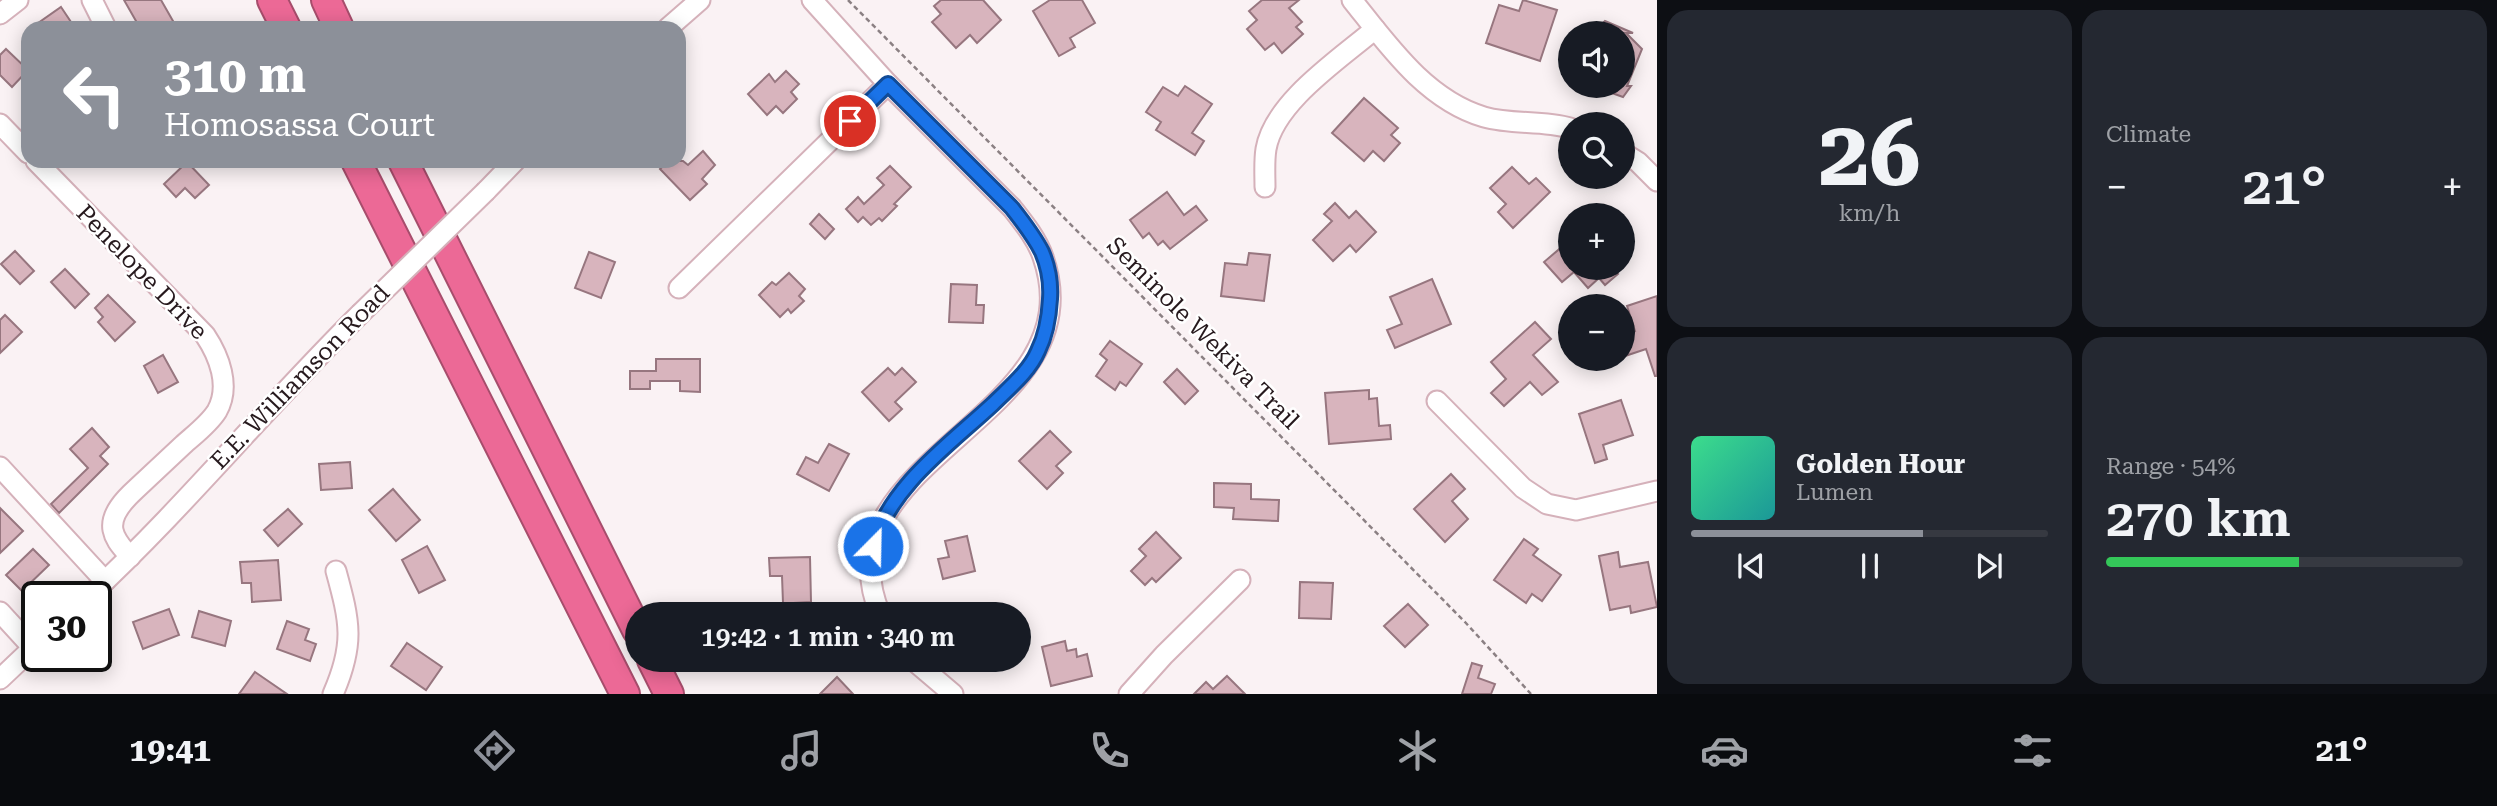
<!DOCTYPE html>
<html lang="en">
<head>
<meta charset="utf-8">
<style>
	body { margin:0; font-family:"Roboto Serif",serif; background:#242831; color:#f1f3f6; height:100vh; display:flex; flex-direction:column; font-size:26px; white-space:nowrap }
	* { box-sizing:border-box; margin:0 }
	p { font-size:23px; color:#9ea1a6 }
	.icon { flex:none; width:38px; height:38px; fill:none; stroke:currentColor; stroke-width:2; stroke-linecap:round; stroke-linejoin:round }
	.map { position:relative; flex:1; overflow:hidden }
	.side { display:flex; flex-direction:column; gap:10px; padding:10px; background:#0d0f14; width:840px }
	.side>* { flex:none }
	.guide { position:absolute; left:21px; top:21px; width:665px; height:147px; border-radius:21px; box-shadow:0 4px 18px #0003; background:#8c9099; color:#fff; overflow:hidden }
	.tools { position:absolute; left:1558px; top:21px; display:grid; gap:14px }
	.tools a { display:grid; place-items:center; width:77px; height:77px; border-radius:50%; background:#171b24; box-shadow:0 4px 18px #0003; font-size:35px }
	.speed { position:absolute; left:21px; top:581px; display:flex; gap:14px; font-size:35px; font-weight:700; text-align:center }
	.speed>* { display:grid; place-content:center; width:91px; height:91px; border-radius:50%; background:#171b24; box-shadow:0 4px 18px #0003; line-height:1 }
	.speed .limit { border:4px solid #111; border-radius:10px; background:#fff; color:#111 }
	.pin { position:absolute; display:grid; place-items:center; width:60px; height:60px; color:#fff; margin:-30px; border:4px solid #fff; border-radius:50%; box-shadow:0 2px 7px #0007 }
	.me { position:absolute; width:77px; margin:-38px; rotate:23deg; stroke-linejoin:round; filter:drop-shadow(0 0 5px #0008) }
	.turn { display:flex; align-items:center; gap:24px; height:147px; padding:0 28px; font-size:32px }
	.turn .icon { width:91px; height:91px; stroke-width:2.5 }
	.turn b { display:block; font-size:49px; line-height:60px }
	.big { font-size:52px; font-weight:600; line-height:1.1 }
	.side .card { flex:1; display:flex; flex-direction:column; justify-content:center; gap:10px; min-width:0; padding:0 24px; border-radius:21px; background:#242831 }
	.side .dial { align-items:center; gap:0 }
	.dial b { font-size:91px; line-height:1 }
	.song { display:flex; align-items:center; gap:21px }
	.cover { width:84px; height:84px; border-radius:10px; background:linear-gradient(135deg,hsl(150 70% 55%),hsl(180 70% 35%)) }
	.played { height:7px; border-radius:4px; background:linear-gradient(90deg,#8c9099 65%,#363941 65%) }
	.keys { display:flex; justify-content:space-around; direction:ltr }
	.heat { display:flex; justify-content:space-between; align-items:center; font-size:38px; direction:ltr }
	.charge { height:10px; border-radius:5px; background:linear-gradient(90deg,#34c759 54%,#363941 0) }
	.side .tiles { flex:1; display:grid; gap:10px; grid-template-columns:repeat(2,1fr) }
	.trip { position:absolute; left:625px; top:602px; width:406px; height:70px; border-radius:35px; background:#171b24; box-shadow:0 4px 18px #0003; font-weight:600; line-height:70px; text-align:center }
	.tabs { display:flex; height:112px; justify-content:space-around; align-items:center; background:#090b0e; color:#9ea1a6 }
	.tabs .icon { width:49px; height:49px }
	.tabs .on { color:#8c9099 }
	.tabs b { font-size:32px; color:#f1f3f6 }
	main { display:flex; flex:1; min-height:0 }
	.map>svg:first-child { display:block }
	.building { fill:#d8b4bd; stroke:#97767f; stroke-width:2 }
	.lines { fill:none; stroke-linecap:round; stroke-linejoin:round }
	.minor-casing { stroke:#d5b1ba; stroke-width:23 }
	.highway-casing { stroke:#a74d6c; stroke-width:32 }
	.path { stroke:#8b8083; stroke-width:2.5; stroke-dasharray:5 3.5; stroke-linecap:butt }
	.minor { stroke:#fff; stroke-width:19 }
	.highway { stroke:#ec6996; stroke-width:28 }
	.minor-bridge-casing { stroke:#d5b1ba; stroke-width:23; stroke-linecap:butt }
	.minor-bridge { stroke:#fff; stroke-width:19 }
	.route-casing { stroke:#114b97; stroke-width:18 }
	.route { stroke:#1a73e8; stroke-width:12 }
	.labels { text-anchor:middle; stroke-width:5; stroke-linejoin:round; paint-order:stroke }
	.street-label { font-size:24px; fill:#26191d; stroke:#fff }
</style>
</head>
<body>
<main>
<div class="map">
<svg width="1657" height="694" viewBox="0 0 1657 694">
	<rect width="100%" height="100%" fill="#faf2f4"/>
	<!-- building -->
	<g class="building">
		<polygon points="124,0 161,0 177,28 140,28"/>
		<polygon points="941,0 983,0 1001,20 977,43 970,35 956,48 932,22 941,14 934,6"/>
		<polygon points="1050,0 1082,0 1095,23 1070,38 1075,47 1059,56 1033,11"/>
		<polygon points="1262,0 1299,0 1289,8 1302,22 1296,27 1303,34 1282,53 1274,43 1265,50 1247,29 1257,20 1249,11"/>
		<polygon points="1523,0 1557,10 1540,61 1486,43 1499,5 1519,11"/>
		<polygon points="61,7 75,28 31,28"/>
		<polygon points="1605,21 1633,33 1626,33 1642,49 1627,86 1631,86 1623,97 1595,87 1622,86 1622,33 1593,33"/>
		<polygon points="6,49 28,70 12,87 0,75 0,55"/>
		<polygon points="786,71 799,84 791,92 797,99 783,113 776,106 767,115 748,94 769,74 775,82"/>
		<polygon points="1185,86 1212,104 1192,133 1204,141 1195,155 1156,130 1161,122 1146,112 1163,87 1178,96"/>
		<polygon points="1364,98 1398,128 1391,135 1400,143 1384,161 1373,151 1364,161 1332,133"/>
		<polygon points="703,151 715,165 702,179 707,184 690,200 660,169 668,161 683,161 688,165"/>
		<polygon points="187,162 209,185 195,198 185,188 176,197 164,184"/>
		<polygon points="890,166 911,187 894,204 897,206 882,221 879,218 871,225 863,217 858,222 846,209 858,197 864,204 884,185 877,178"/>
		<polygon points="1512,167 1529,184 1536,178 1550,192 1513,228 1498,212 1506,204 1490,188"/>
		<polygon points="1167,192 1184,215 1196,206 1207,220 1170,249 1163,241 1158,245 1149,233 1143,238 1130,220"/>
		<polygon points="1335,203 1349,218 1356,211 1376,232 1356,252 1350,245 1333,261 1313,240 1332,221 1324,214"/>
		<polygon points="819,214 834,229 825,239 810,224"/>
		<polygon points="1570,240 1570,268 1613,268 1618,274 1605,285 1599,278 1588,288 1574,272 1562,282 1544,262"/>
		<polygon points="15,251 34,271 20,284 1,264"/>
		<polygon points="589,252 615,262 601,298 575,288"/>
		<polygon points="1249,253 1270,255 1264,301 1221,296 1225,263 1247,265"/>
		<polygon points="65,269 89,294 75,308 51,282"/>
		<polygon points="789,273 805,289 799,296 804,301 791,313 788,309 780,317 759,295 772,282 776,285"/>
		<polygon points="1432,279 1451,324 1395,348 1387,330 1402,324 1390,297"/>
		<polygon points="951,284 977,285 976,305 984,305 983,323 949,322"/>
		<polygon points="108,295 135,322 115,341 98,322 103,317 95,308"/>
		<polygon points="1657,296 1657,376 1655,376 1646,349 1622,357 1622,335 1635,331 1627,306"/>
		<polygon points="5,315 22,332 0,353 0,320"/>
		<polygon points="1535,322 1551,339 1533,355 1558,382 1542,395 1530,382 1504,406 1491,393 1506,379 1491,362"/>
		<polygon points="1110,341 1142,364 1126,386 1120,382 1115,390 1096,376 1107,360 1100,354"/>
		<polygon points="163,355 178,382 158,393 144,366"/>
		<polygon points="656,359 700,359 700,392 680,391 680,381 650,381 650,389 630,389 630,371 656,371"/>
		<polygon points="888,368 895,375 902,368 916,382 895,402 902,409 889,421 862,392"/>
		<polygon points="1177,369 1198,391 1185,404 1164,382"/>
		<polygon points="1369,390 1369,399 1377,398 1379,426 1390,425 1391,439 1329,444 1325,393"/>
		<polygon points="1621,400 1633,435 1603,445 1607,459 1595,463 1579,414"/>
		<polygon points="92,428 109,447 100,456 108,464 59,513 51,504 88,468 70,449"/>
		<polygon points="1050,431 1071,452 1056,466 1063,473 1047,489 1019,461"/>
		<polygon points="829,444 849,454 829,491 797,474 806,457 818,463"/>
		<polygon points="350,462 352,488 321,490 319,464"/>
		<polygon points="1451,474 1465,489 1452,501 1468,519 1445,542 1414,509"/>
		<polygon points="1214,483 1251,484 1251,499 1279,500 1278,521 1233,519 1234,508 1214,507"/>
		<polygon points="393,489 420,520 396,541 369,510"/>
		<polygon points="0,508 23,531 0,553"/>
		<polygon points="288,509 302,524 278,546 264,530"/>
		<polygon points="1156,532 1181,558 1156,582 1152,578 1145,585 1131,571 1146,556 1139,549"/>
		<polygon points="967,536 975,571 943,579 938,559 949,557 945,541"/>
		<polygon points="1524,539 1538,549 1533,555 1561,575 1542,601 1532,594 1526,603 1494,580"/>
		<polygon points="427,546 445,580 419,593 402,560"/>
		<polygon points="33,549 49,565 22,591 6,575"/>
		<polygon points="1618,552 1620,567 1648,562 1657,607 1631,613 1630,606 1610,610 1599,556"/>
		<polygon points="810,557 811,602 794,603 794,614 777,614 777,604 783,603 782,576 770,576 769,558"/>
		<polygon points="278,560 281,600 252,602 251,583 242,583 240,562"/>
		<polygon points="1300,582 1333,583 1331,619 1299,618"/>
		<polygon points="1408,604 1428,625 1405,647 1384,626"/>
		<polygon points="169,609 179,635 143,649 133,622"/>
		<polygon points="199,611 231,621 225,646 192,637"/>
		<polygon points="287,621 309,629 305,640 316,644 310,661 277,649"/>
		<polygon points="1065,641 1067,651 1076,649 1077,657 1087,654 1092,676 1051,686 1042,647"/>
		<polygon points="407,643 442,667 426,690 391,666"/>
		<polygon points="1472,663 1482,666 1478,678 1495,684 1491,694 1462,694"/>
		<polygon points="255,672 287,694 239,694"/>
		<polygon points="1227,676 1245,694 1194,694 1206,682 1213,689"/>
		<polygon points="837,677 853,694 820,694"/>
	</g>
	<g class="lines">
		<defs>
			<g id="minor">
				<polyline points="92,0 106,28"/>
				<path d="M812,0L888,84L1012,208C1023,222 1037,239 1043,257C1099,418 815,457 880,614"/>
				<path d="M1352,0C1388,45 1426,100 1484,117C1512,125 1542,120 1570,128"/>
				<polyline points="0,14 18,0"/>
				<polyline points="668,28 700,0"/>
				<polyline points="0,124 28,153"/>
				<polyline points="1622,152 1638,162 1657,181"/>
				<path d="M36,161L205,335C219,356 231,386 217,411C209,424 194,435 183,445C167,460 151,475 136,489C125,499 110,514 113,530C115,541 123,548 130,557"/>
				<path d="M1265,187C1265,175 1264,161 1266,149C1274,102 1340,59 1375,29"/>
				<polyline points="486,191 515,161"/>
				<polyline points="679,288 888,84"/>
				<polyline points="1437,401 1523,488 1547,504 1576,510 1657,491"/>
				<polyline points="0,467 105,581"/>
				<path d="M88,597C184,508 267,406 360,314"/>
				<polyline points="0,612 33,648"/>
				<polyline points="913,660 953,694"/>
				<polyline points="0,679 37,644"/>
				<path d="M333,694C355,644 350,622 336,571"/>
				<polyline points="1129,694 1164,655 1240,580"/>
			</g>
			<g id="highway">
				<polyline points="272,0 286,28"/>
				<polyline points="326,0 339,28"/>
				<polyline points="356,161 625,694"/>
				<polyline points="403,161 637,630"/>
				<polyline points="652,660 669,694"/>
			</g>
		</defs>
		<!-- minor casing -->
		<use href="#minor" class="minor-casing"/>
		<!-- highway casing -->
		<use href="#highway" class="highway-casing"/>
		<!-- path -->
		<polyline class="path" points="848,0 1465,622 1531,694"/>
		<!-- minor -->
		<use href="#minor" class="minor"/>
		<!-- highway -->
		<use href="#highway" class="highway"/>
		<defs>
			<polyline id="minor-bridge" points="360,314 486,191"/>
		</defs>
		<!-- minor-bridge casing -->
		<use href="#minor-bridge" class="minor-bridge-casing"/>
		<!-- minor-bridge -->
		<use href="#minor-bridge" class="minor-bridge"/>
	</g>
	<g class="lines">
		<defs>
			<path id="route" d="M850,121L888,84L1012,208C1023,222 1034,236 1042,252C1048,266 1051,284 1050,299C1049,317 1046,335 1038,351C1029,372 1009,388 993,404C949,445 890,486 873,546"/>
		</defs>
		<!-- route casing -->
		<use href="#route" class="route-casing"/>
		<!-- route -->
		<use href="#route" class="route"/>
	</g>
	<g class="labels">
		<!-- street labels -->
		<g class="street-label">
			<text transform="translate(142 272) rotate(46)" y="8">Penelope Drive</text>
			<text transform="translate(1203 333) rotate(45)" y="8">Seminole Wekiva Trail</text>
			<text transform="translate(300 377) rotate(-46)" y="8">E.E. Williamson Road</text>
		</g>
	</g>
</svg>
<div class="tools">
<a><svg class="icon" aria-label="sound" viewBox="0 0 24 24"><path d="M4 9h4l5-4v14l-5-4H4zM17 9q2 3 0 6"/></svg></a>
<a><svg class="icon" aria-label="search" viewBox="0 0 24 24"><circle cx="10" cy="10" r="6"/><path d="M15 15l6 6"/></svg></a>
<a>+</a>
<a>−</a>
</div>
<div class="speed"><div class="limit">30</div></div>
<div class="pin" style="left:850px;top:121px;background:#d93025"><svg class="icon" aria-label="arrive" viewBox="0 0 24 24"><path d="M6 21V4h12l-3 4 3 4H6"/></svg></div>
<svg class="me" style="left:873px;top:546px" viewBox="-20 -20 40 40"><circle r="17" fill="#1a73e8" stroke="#fff" stroke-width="3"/><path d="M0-11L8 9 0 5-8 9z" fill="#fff"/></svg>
<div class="trip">19:42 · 1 min · 340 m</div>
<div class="guide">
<div class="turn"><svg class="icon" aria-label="left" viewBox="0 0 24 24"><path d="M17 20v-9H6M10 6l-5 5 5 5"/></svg><div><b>310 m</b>Homosassa Court</div></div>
</div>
</div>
<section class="side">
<div class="tiles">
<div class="card dial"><b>26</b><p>km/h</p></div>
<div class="card"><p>Climate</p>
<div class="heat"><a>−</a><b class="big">21°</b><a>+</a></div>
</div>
<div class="card">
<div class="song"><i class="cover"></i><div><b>Golden Hour</b><p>Lumen</p></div></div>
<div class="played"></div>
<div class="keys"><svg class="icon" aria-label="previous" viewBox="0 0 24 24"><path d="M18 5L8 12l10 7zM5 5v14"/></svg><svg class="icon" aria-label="pause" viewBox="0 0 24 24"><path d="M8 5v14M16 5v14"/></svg><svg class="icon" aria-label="next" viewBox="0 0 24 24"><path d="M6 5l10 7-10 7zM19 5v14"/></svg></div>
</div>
<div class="card"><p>Range · 54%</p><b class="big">270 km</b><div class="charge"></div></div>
</div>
</section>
</main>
<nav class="tabs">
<b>19:41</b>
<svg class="icon on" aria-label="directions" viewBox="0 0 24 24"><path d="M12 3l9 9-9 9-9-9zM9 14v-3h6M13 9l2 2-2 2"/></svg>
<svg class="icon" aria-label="music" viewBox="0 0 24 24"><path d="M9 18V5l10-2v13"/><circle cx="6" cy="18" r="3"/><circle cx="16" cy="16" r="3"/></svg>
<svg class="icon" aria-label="phone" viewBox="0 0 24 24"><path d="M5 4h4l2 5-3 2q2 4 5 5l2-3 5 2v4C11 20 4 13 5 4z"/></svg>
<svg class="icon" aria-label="climate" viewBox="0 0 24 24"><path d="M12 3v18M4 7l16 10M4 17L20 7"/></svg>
<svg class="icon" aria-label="car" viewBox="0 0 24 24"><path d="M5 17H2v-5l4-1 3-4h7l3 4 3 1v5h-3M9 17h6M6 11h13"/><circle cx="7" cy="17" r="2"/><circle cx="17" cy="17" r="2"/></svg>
<svg class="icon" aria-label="filters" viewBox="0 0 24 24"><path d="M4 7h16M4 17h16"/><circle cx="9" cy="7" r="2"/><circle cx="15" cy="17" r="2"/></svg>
<b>21°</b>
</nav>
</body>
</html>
